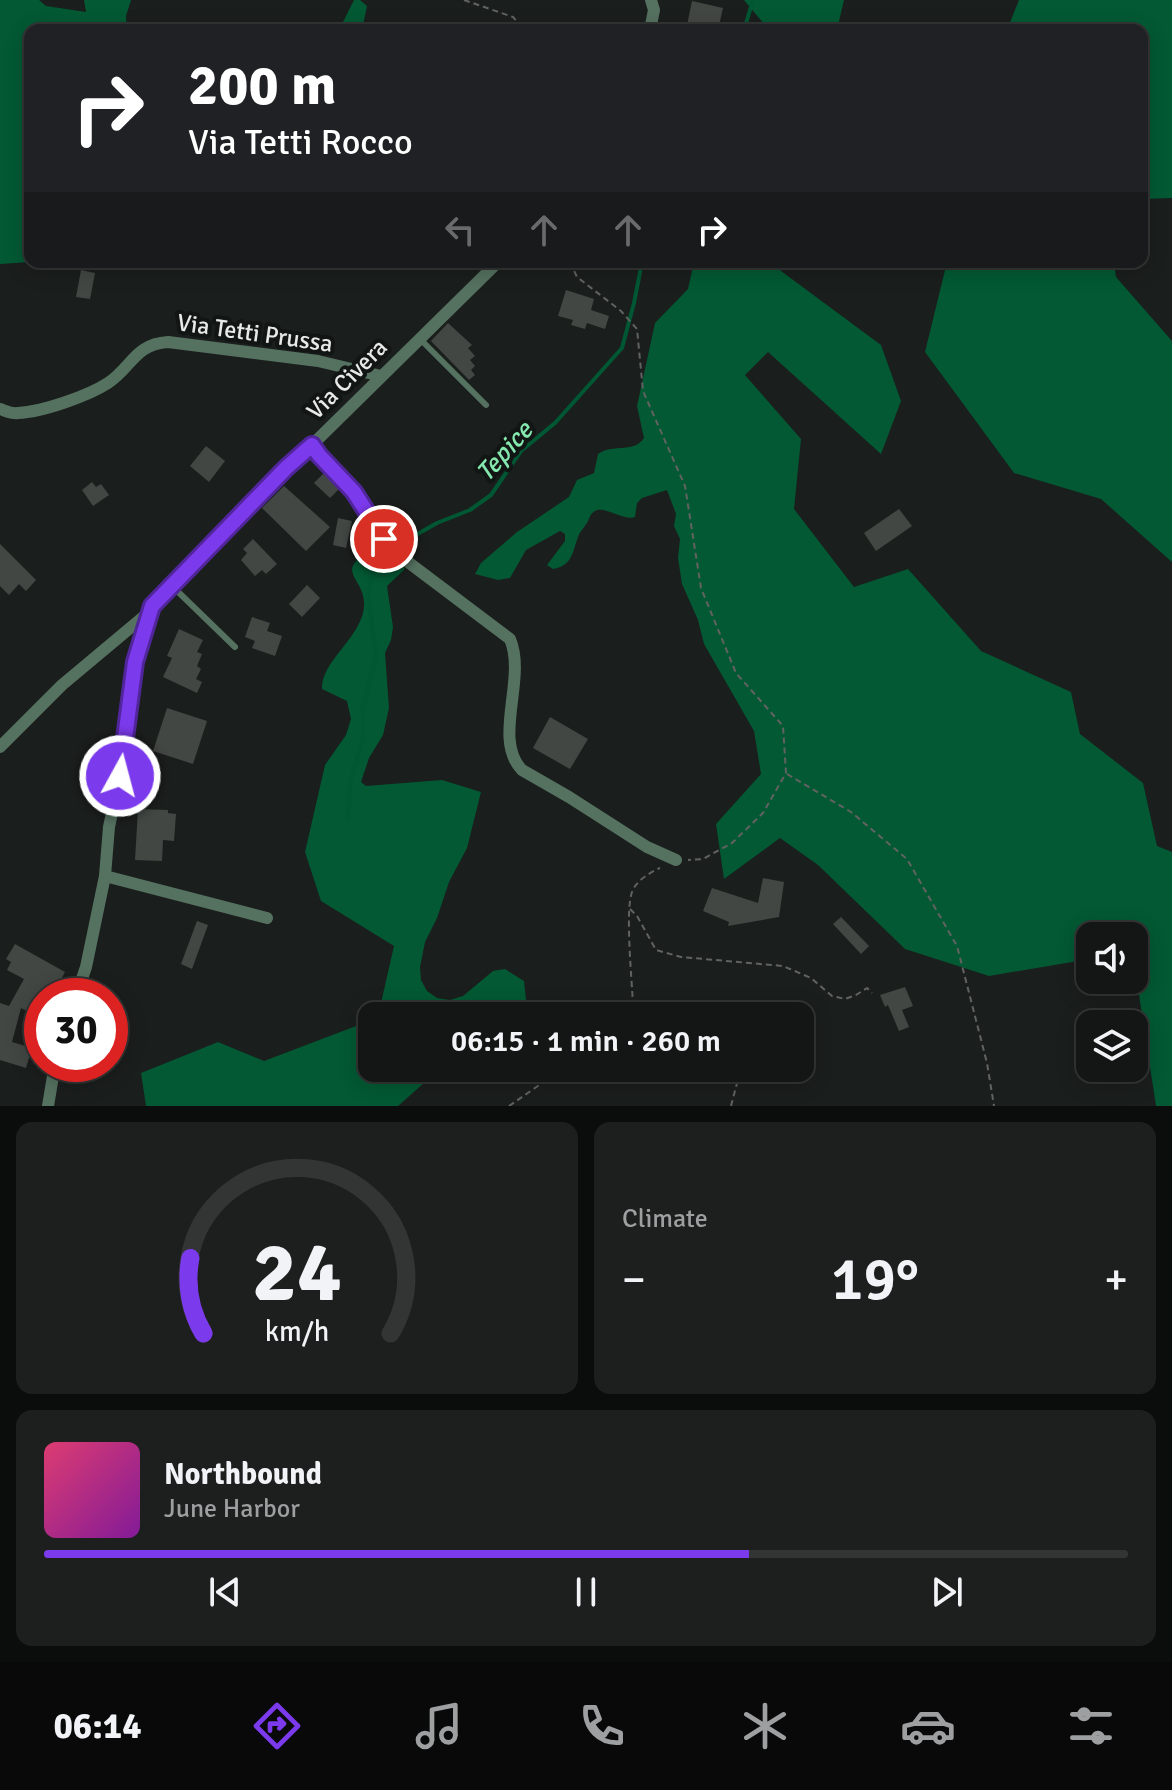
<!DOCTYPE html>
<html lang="en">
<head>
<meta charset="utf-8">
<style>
	body { margin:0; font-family:Signika,sans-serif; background:#1d1f1e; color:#f1f3f6; height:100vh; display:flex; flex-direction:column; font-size:30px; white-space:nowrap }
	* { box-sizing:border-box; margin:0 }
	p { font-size:26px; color:#9d9fa0 }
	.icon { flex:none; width:44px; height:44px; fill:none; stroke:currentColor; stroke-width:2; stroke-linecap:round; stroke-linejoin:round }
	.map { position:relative; height:1106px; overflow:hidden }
	.side { display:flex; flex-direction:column; gap:16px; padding:16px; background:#0b0c0c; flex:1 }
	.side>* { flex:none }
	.banner { position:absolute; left:24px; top:24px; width:1124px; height:244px; border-radius:16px; box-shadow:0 4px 20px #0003,0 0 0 2px #333534; background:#202124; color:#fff; overflow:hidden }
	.fabs { position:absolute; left:1076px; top:922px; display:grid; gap:16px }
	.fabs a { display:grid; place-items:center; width:72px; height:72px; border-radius:16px; background:#141615; box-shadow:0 4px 20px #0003,0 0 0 2px #333534; font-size:40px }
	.speed { position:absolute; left:24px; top:978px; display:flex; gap:16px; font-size:40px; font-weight:700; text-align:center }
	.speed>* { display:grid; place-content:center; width:104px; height:104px; border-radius:50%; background:#141615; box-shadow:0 4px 20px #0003,0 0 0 2px #333534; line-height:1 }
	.speed .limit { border:12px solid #d22; background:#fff; color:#111 }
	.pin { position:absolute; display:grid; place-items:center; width:68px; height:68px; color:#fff; margin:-34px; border:4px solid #fff; border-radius:50%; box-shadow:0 2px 8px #0007 }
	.me { position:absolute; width:88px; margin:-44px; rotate:7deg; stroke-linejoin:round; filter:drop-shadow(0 0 6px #0008) }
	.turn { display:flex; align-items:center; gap:28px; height:168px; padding:0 32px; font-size:36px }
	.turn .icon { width:104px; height:104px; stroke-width:2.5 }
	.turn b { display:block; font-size:56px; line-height:68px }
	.lanes { display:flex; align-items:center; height:76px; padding:0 32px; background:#0003; justify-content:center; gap:40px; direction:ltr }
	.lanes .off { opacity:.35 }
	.big { font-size:60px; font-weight:600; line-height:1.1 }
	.side .widget { flex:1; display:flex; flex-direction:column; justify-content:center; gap:12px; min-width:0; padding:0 28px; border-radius:16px; background:#1d1f1e }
	.side .dial { align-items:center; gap:0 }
	.dial svg { height:208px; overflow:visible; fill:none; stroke:#333534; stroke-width:7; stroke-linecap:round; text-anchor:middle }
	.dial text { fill:#f1f3f6; stroke:none }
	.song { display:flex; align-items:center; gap:24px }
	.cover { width:96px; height:96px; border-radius:12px; background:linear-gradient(135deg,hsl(340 70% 55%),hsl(290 70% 35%)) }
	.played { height:8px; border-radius:4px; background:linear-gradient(90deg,#7c3aed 65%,#333534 65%) }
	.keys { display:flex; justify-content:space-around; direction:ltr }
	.heat { display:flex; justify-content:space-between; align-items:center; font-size:44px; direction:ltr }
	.side .tiles { flex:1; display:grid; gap:16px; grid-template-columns:1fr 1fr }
	.widget:last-child { grid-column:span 2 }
	.trip { position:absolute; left:358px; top:1002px; width:456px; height:80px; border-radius:16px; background:#141615; box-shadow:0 4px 20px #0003,0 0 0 2px #333534; font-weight:600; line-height:80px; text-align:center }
	.tab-bar { display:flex; height:128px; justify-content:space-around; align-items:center; background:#080908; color:#9d9fa0 }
	.tab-bar .icon { width:56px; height:56px }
	.tab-bar .selected { color:#7c3aed }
	.tab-bar b { font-size:36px; color:#f1f3f6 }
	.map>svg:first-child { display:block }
	.forest { fill:#035934 }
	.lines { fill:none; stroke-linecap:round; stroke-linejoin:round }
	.stream { stroke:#005733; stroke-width:4 }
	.building { fill:#424744 }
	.path { stroke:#606361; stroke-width:2; stroke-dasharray:6 4; stroke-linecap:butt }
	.service { stroke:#557160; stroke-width:6 }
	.minor { stroke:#557160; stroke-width:12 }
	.route-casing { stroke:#51269a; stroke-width:20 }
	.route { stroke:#7c3aed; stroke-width:14 }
	.labels { text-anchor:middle; stroke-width:8; stroke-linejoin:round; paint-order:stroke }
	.street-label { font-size:24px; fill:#e6e9e7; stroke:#111513 }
	.water-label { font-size:26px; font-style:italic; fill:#84e8af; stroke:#111513 }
</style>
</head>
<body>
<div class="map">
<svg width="1172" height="1106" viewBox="0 0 1172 1106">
	<rect width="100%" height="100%" fill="#1a1e1c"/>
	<!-- forest -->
	<g class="forest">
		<polygon points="0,0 39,0 46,6 86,12 84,0 131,0 126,16 127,30 30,30 30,262 0,264"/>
		<polygon points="354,0 360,0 367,6 362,30 339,30"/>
		<polygon points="744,0 844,0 837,30 769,30"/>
		<polygon points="1019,0 1172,0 1172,198 1142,199 1142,30 1007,30"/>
		<path d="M694,262H776L781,271L881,345L901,401L881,454L768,352L745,375L801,439L794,509L854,587L908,569L981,651L1071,692L1080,734L1143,783L1157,846L1172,852V1106H1156L1134,962V936H1090V959L989,976L905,949L818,865L780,838L724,879L716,824L761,774L754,731L704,644L698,620L682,584L678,558L680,539L674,526L676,514L667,490L642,498L637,503L635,517C624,521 603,505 595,511C590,514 590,517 588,521C585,527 580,531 578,537C572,553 573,565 553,569L547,565L565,541V534L560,531L526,550L510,578L498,580L475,574L481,563L517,532L569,497L577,480L594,473L598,454C614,443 633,454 644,438L637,406L655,323L688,289Z"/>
		<polygon points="947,262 1114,262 1116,277 1172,341 1172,562 1101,499 1014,473 925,352"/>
		<path d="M383,544L405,569L387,586L393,627L391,640L385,653L389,708L383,735L369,758L361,782L366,786L442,780L481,792L467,848L449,882L437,918L425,942L420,967L421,980L427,991L437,998L450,1000L463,996L493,971L505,969L524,981L526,1000L514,1016H378L394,946L321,901L305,852L325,765L346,735L351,719L347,701L322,689C321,663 356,641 363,613C372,575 322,574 383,544Z"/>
		<polygon points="372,1020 372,1068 441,1068 398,1106 146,1106 141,1073 218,1042 264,1061"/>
	</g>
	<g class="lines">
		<!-- stream -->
		<g class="stream">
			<polyline points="744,30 753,0"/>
			<polyline points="348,820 350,782 363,739 363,708 376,656 368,594 374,568 407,540 437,523 470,510 491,495 521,451 555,423 622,348 634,303 642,262"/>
		</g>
	</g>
	<!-- building -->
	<g class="building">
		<polygon points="692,1 723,8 718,30 686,30"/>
		<polygon points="81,270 95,273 90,299 76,297"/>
		<polygon points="566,290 594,299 591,310 609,316 605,329 587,323 585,329 571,325 573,320 558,316"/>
		<polygon points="448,323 472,345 468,348 475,356 470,360 475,366 471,370 475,375 469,380 431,341"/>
		<polygon points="206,446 225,461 209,482 190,466"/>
		<polygon points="324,473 339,489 330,498 314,483"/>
		<polygon points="92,482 96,487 101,484 109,495 93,506 82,490"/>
		<polygon points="284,486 330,527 306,551 262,508"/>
		<polygon points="899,509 912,526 876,551 864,533"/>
		<polygon points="338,518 352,521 346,548 333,545"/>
		<polygon points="253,539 277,564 266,574 262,570 255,576 241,560 247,553 243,549"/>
		<polygon points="0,544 36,580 26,591 19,584 9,595 0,586"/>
		<polygon points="307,585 320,598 302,617 289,604"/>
		<polygon points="252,617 270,623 267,631 282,636 275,656 252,648 255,641 245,637"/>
		<polygon points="179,629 203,640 197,652 202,654 197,666 201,669 196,679 202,682 197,693 163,677 172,658 167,656"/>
		<polygon points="167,708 207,721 193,764 153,751"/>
		<polygon points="550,717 588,739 570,769 533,748"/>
		<polygon points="138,809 168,810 168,813 176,814 174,841 163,840 162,861 135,860"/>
		<polygon points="763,878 784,882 779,917 728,926 729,922 703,911 712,888 758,903"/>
		<polygon points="841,917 869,946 861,954 833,924"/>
		<polygon points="197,921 208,925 192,969 181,964"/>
		<polygon points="15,944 65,972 52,996 42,996 42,1019 21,1008 12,1042 32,1048 26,1068 0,1060 0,1003 9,1006 24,979 7,970 11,962 6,959"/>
		<polygon points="905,987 913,1006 902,1010 909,1027 899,1031 888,1005 885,1007 880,995"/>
	</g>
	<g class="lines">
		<!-- path -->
		<g class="path">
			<polyline points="464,0 513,17 524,30"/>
			<polyline points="570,262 577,277 621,311 637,329 643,391 685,486 701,588 736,673 783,726 786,773 763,813 732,843 703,859 688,860"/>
			<polyline points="787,774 851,812 907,859 957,946 987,1063 994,1106"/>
			<polyline points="630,909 637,916 656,950 681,957 783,966 811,978 832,996 845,999 856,995 867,988 872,993"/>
			<polyline points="629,1016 633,1006"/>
			<path d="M637,1016L633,1005C632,981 625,911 632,892C636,881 649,873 660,868"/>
			<polyline points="509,1106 564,1068"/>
			<polyline points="731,1106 741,1068"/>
		</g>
		<!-- service -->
		<g class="service">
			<polyline points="419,338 486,405"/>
			<polyline points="171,585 235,647"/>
		</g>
		<!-- minor -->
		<g class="minor">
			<polyline points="650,30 654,10 651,0"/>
			<path d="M0,409C6,411 12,414 18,413C42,412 88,396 108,383C132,367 135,344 168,342L318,361L381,376"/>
			<path d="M312,445L319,455L354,492L396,553L510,639C527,679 492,739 522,770L569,797L647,847L676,860"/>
			<polyline points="0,747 62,685 148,613"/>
			<polyline points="105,876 267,918"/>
			<polyline points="76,996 86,967 105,876 109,827 120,776 135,662 148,613 171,585 286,468 312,445 498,262"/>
			<polyline points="48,1106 55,1064"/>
		</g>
	</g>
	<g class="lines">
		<defs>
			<polyline id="route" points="120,776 135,662 152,606 286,468 312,445 319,455 354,492 384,539"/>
		</defs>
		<!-- route casing -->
		<use href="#route" class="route-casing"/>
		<!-- route -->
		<use href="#route" class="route"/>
	</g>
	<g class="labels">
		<!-- street labels -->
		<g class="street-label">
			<text transform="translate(255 333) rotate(8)" y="8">Via Tetti Prussa</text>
			<text transform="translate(347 379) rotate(-45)" y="8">Via Civera</text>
		</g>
		<!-- water labels -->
		<g class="water-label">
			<text transform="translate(504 451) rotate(-48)" y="9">Tepice</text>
		</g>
	</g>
</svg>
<div class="fabs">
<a><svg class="icon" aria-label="sound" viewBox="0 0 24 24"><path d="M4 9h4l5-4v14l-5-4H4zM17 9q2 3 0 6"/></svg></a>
<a><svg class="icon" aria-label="layers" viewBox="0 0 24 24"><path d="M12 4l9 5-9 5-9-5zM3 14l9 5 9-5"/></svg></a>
</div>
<div class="speed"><div class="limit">30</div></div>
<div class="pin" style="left:384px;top:539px;background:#d93025"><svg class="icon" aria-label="arrive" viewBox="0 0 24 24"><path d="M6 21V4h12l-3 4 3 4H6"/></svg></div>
<svg class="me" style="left:120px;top:776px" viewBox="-20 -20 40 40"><circle r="17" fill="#7c3aed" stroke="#fff" stroke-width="3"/><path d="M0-11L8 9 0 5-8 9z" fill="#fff"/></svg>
<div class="trip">06:15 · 1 min · 260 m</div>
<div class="banner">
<div class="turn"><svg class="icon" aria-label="right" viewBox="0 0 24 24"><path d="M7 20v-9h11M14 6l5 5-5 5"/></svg><div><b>200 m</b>Via Tetti Rocco</div></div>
<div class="lanes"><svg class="icon off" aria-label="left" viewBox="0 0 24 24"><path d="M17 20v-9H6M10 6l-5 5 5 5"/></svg><svg class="icon off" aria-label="ahead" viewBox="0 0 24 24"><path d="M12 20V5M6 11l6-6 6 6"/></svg><svg class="icon off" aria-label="ahead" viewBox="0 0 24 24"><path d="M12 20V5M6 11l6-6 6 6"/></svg><svg class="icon" aria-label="right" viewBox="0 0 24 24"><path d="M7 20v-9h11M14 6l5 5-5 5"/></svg></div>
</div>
</div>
<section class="side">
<div class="tiles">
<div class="widget dial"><svg viewBox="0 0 100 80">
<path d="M14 69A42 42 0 1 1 86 69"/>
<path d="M14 69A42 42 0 0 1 9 40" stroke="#7c3aed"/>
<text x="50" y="56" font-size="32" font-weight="700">24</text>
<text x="50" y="72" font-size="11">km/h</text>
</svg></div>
<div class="widget"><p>Climate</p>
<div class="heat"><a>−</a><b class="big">19°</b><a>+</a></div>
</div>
<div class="widget">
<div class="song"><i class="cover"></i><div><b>Northbound</b><p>June Harbor</p></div></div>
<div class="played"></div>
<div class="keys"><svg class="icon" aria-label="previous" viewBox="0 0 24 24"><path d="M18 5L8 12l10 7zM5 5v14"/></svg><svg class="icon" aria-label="pause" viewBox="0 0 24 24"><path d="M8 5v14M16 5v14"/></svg><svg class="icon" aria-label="next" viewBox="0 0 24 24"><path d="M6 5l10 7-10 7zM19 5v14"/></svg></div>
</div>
</div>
</section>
<nav class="tab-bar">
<b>06:14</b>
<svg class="icon selected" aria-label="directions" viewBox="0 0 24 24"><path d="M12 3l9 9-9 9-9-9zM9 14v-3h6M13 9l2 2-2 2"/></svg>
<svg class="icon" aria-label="music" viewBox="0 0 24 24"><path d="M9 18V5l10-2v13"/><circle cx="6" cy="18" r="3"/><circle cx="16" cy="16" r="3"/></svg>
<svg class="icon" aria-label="phone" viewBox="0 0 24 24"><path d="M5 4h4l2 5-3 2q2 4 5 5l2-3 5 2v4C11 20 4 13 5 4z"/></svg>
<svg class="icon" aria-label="climate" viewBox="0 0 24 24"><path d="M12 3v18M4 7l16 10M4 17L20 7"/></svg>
<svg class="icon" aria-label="car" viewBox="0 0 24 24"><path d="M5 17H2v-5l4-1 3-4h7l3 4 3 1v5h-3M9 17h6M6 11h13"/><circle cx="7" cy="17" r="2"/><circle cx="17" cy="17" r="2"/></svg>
<svg class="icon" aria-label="filters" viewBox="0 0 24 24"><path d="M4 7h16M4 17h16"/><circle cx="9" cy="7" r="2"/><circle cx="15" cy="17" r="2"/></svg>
</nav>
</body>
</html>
